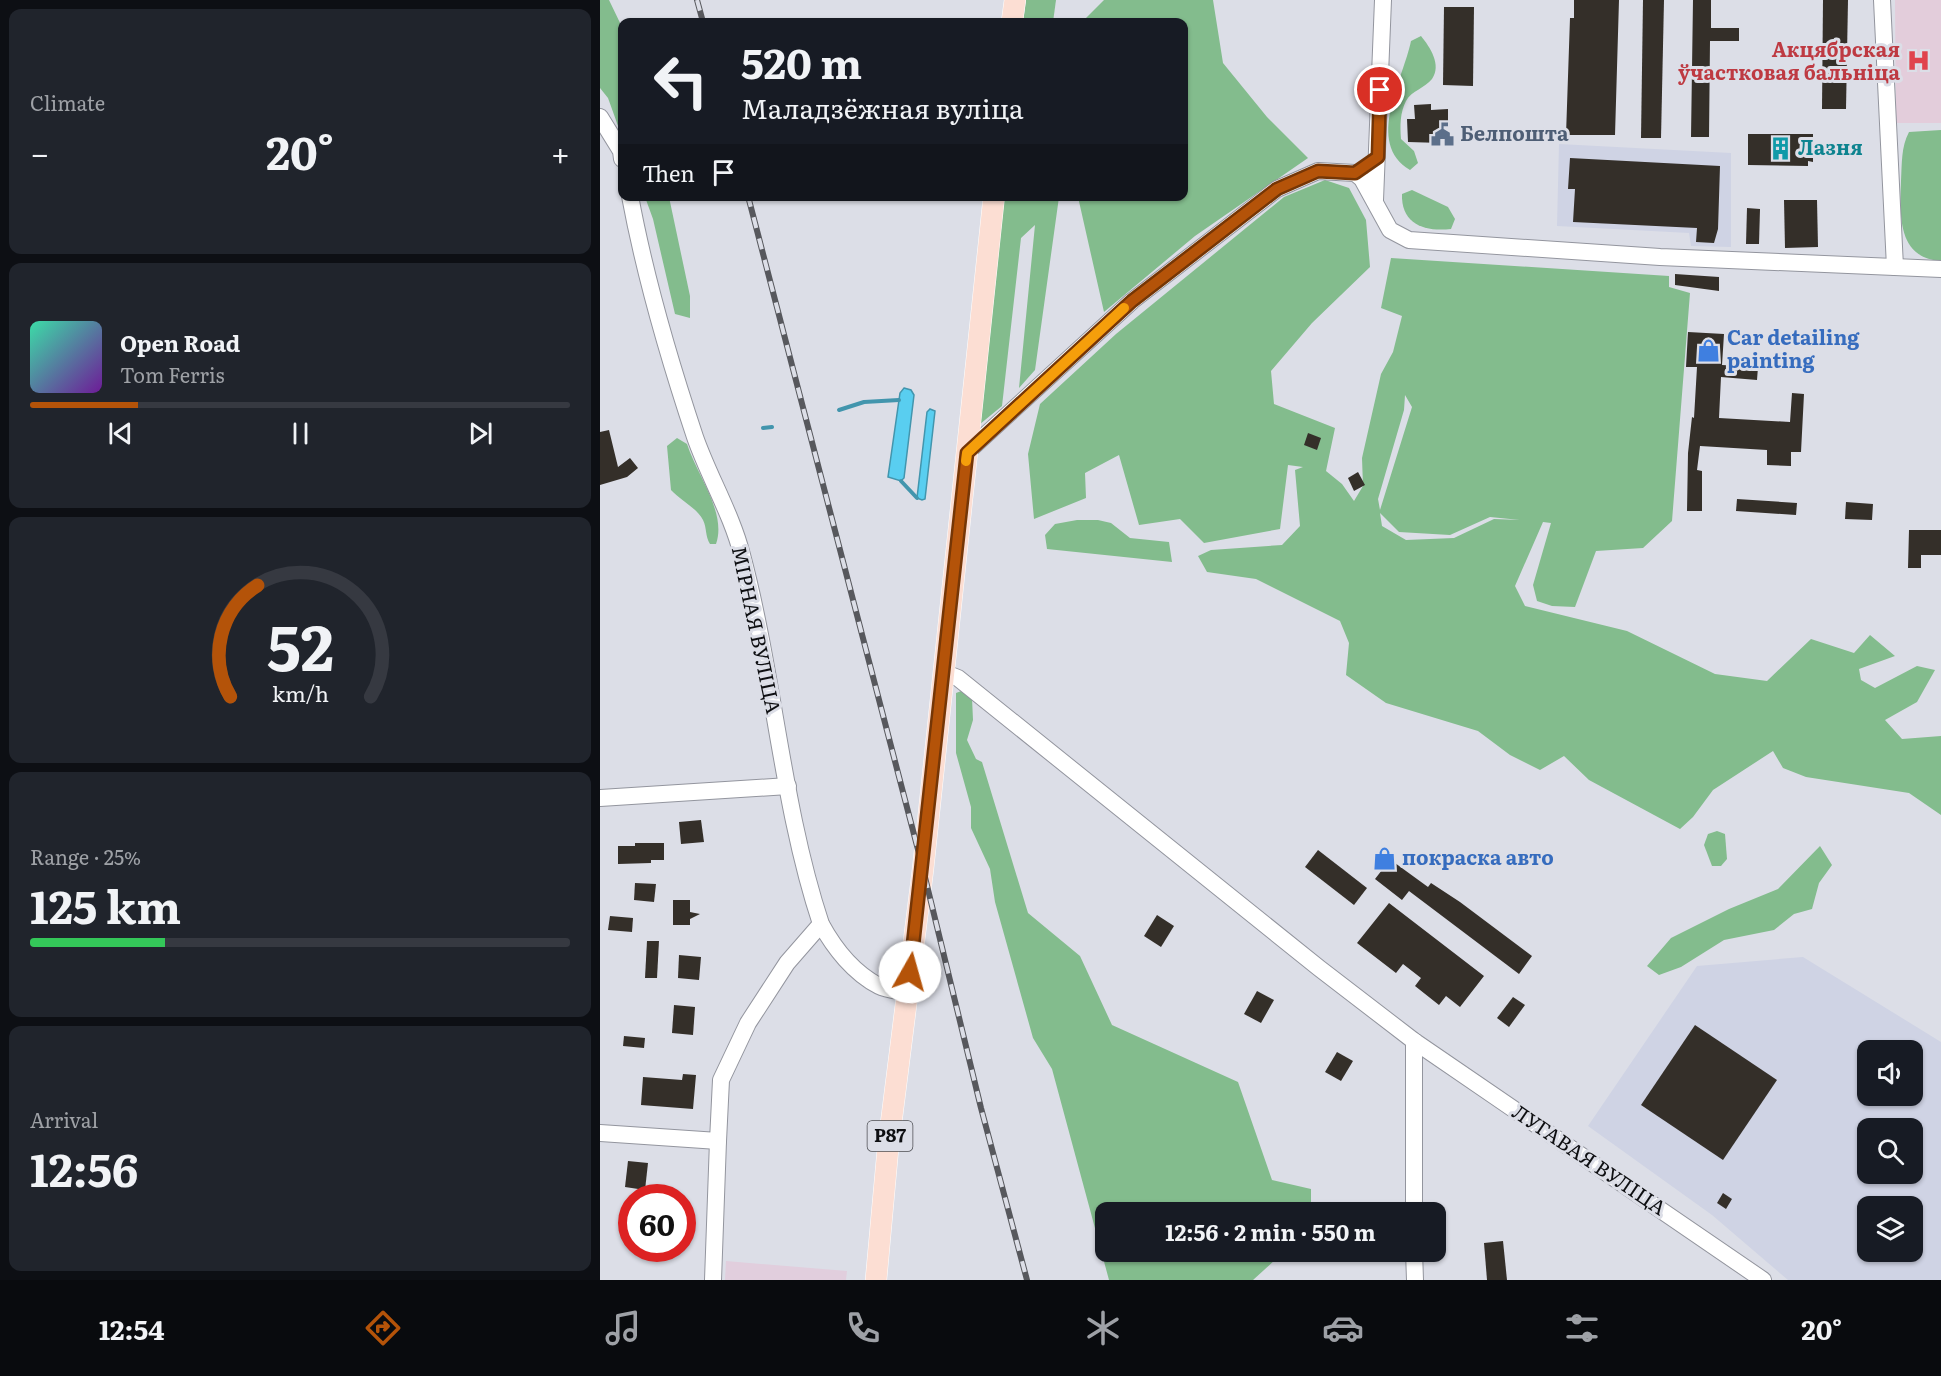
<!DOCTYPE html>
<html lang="en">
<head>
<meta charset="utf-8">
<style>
	body { margin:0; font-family:Literata,serif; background:#20242c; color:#f1f3f6; height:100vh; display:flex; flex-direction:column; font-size:22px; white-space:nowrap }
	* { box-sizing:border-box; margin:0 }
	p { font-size:20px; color:#9ea1a6 }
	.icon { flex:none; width:33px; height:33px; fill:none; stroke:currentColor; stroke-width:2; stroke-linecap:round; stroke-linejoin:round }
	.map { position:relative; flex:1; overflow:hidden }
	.side { display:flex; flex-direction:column; gap:9px; padding:9px; background:#0d0f14; width:600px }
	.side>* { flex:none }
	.guide { position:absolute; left:18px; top:18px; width:570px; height:183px; border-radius:12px; box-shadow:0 2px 4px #0004; background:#171b24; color:#f1f3f6; overflow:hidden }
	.buttons { position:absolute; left:1257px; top:1040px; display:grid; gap:12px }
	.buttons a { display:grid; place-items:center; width:66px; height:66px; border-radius:12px; background:#171b24; box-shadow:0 2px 4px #0004; font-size:30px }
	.speed { position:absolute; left:18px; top:1184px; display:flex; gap:12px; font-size:30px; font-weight:700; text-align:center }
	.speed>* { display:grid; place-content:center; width:78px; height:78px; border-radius:50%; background:#171b24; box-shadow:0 2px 4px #0004; line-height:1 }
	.speed .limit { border:9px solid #d22; background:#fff; color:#111 }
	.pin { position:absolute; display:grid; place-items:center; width:51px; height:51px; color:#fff; margin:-26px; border:3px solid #fff; border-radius:50%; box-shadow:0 2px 6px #0007 }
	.me { position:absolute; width:66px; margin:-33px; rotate:7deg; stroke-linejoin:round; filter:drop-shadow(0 0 4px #0008) }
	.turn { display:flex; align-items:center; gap:21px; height:126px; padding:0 24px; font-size:27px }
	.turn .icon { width:78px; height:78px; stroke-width:2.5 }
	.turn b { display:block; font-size:42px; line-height:51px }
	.then { display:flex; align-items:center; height:57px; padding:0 24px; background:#0003; gap:12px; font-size:22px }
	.big { font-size:45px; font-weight:700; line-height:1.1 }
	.side .tile { flex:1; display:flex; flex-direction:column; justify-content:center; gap:9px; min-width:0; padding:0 21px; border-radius:12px; background:#20242c }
	.side .dial { align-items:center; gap:0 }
	.dial svg { height:156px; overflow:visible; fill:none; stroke:#363941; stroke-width:7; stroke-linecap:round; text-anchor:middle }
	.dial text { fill:#f1f3f6; stroke:none }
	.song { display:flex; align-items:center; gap:18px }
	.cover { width:72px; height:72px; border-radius:9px; background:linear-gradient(135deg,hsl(160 70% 55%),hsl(280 70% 35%)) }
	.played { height:6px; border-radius:3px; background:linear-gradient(90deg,#b45309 20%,#363941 20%) }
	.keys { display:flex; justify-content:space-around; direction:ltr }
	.heat { display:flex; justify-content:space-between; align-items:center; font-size:33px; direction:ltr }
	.charge { height:9px; border-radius:4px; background:linear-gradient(90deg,#34c759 25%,#363941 0) }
	.trip { position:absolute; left:495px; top:1202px; width:351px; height:60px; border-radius:12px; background:#171b24; box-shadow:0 2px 4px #0004; font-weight:700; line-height:60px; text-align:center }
	.tab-bar { display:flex; height:96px; justify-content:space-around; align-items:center; background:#090b0e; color:#9ea1a6 }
	.tab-bar .icon { width:42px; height:42px }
	.tab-bar .on { color:#b45309 }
	.tab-bar b { font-size:27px; color:#f1f3f6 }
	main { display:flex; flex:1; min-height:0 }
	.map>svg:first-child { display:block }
	.commercial { fill:#e1cedd }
	.built { fill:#cfd3e4; fill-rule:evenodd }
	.medical { fill:#e3cddb }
	.green { fill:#83bc8d; fill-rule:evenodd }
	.water { fill:#59cef0; stroke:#4295ad; stroke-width:1.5 }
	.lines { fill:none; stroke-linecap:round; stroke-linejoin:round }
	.stream { stroke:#4295ad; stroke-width:4 }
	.building { fill:#342f29 }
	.minor-casing { stroke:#93959e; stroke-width:18 }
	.major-casing { stroke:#fff; stroke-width:22 }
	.minor { stroke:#fff; stroke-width:16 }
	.major { stroke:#fcded3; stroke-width:21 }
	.rail-casing { stroke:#57585d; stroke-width:6 }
	.rail { stroke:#dcdee7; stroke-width:4; stroke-dasharray:11; stroke-linecap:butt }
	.route-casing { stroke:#753606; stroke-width:15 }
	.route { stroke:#b45309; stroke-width:10 }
	.slow { stroke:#f59e0b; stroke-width:10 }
	.labels { text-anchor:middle; stroke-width:6; stroke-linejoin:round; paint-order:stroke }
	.shield { fill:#dcdee7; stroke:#4c4d52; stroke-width:1.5 }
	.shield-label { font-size:18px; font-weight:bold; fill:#0e0f12 }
	.health-label { font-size:20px; font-weight:bold; fill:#be3a42; stroke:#dcdee7; text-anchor:end }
	.service-label { font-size:20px; font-weight:bold; fill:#4e5e75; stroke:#dcdee7; text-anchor:start }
	.culture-label { font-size:20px; font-weight:bold; fill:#0d838f; stroke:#dcdee7; text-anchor:start }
	.shop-label { font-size:20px; font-weight:bold; fill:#366cbe; stroke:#dcdee7; text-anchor:start }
	.street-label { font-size:20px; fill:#0e0f12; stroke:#dcdee7 }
</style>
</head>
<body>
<main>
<section class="side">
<div class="tile"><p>Climate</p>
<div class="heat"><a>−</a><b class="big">20°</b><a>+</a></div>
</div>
<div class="tile">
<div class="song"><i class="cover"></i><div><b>Open Road</b><p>Tom Ferris</p></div></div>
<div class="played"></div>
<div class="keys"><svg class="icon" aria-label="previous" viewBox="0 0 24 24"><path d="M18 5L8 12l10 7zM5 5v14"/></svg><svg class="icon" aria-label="pause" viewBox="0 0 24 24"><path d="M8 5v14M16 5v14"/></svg><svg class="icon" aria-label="next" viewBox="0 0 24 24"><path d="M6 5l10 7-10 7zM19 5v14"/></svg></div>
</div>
<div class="tile dial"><svg viewBox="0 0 100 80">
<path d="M14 69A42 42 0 1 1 86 69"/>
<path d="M14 69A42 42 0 0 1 28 12" stroke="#b45309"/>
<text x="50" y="56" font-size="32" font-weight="700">52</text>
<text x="50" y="72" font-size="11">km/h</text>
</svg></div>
<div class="tile"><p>Range · 25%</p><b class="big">125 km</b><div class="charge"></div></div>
<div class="tile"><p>Arrival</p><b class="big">12:56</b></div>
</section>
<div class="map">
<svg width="1341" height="1280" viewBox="0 0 1341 1280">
	<rect width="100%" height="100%" fill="#dcdee7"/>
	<!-- commercial -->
	<polygon class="commercial" points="126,1261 247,1271 246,1280 125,1280"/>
	<!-- built -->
	<g class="built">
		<polygon points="959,144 1131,153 1131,247 1091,246 1089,233 957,226"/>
		<path d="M1203,957L1341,1042V1280H1188L1112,1215L988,1126L1097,966ZM1268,1050H1312V1095H1268ZM1268,1128H1312V1173H1268ZM1268,1206H1312V1251H1268Z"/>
	</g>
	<!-- medical -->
	<polygon class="medical" points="1295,0 1341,0 1341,123 1296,123"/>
	<!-- green -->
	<g class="green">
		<polygon points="0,0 9,0 22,27 22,137 8,98 0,88"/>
		<polygon points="426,0 456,0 453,22 423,22"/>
		<polygon points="504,0 613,0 623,63 667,117 708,158 595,236 504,312 478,197 584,196 584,22 482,22"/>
		<path d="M821,36C830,47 842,65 832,79C825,88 811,91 806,101C800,113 800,125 801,139L814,151L818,163L810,170C765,143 803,80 811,41Z"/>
		<path d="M1341,130V261C1297,258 1300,215 1301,181C1302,164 1301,147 1309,132Z"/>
		<path d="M725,180L749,188L766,220L770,267L712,323L671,371L674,404L735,428L726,471L742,484L754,501L763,486L762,458L781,374L793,352L802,316L781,308L791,258L1069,276V287L1090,293L1072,521L1043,548L996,551L975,607L952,606L937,601L933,585L951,523L943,522L915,586L925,606L1027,631L1115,674L1167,681L1211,639L1254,653L1270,635L1295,656L1259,669L1261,680L1275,688L1317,666L1335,670L1317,702L1285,720L1302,739L1341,736V815L1309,793L1206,777L1183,768L1173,751L1113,790L1093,817L1080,829L989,780L964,756L940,770L910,755L878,731L786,703L746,675L749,643L740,621L656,579L607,572L598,556L611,550L682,545L700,526L695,470L703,467L688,465L680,529L604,543L580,519L539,525L519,455L485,473L486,498L434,519L428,454L440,404L516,334L684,197ZM805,395L812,407L780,510L778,499L804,410ZM780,513L799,532L850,535L890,517L920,520L894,519L854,538L806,540L782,526Z"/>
		<path d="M812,190L848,207L855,219L851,229C824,232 801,224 802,194Z"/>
		<polygon points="45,197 69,197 90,296 90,318 75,314 53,219"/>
		<polygon points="400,197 459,197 435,370 419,388 435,225 421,238 402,406 374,429"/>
		<path d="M77,438L87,444C97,475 127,513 116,544H110C105,536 107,528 103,520C97,508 80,500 71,490L67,446Z"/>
		<polygon points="477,520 498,520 511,523 530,538 569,542 572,562 447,549 445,535 455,524"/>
		<polygon points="364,690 372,698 373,720 367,740 376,759 382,762 428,913 480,956 512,1025 638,1082 672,1180 711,1189 711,1212 506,1212 506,1251 685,1251 653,1280 509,1280 452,1069 433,1038 395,902 390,869 371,828 371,807 356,753 356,693"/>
		<polygon points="1117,831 1125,834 1127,859 1121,866 1112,866 1104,845 1108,834"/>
		<polygon points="1220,846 1232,865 1219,883 1212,909 1194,914 1174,930 1124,940 1081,967 1059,975 1047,966 1071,938 1129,909 1178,889"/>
	</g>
	<!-- water -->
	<g class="water">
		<polygon points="304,388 311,390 314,395 304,478 301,481 288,477 300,393"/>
		<polygon points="330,409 335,411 325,499 322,500 317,498 327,412"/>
	</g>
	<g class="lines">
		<!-- stream -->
		<g class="stream">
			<polyline points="239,410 264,402 299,400"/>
			<polyline points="163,428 172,427"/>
			<polyline points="301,481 317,498"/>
		</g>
	</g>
	<!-- building -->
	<g class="building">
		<polygon points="974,0 1019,0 1015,135 966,135 970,18 974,18"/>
		<polygon points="1043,0 1064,0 1061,138 1041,138"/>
		<polygon points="1093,0 1111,0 1111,28 1139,28 1139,41 1110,41 1109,137 1091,137"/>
		<polygon points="1223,0 1248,0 1246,109 1222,109"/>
		<polygon points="844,7 874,7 873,86 843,85"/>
		<polygon points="831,104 831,110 848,109 848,124 841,124 842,143 808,142 807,119 815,119 814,105"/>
		<polygon points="1148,134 1213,134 1213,162 1208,161 1208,166 1148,165"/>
		<polygon points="970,158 1120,166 1118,229 1114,243 1096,242 1097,228 973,222 975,189 968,189"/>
		<polygon points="1184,200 1217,200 1218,247 1185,248"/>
		<polygon points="1147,208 1160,209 1159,244 1146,244"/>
		<polygon points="1075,274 1119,277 1119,291 1075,285"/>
		<polygon points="1088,332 1124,334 1122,365 1158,367 1157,380 1121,377 1119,418 1190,422 1192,393 1204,394 1201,452 1191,452 1191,466 1167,465 1167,450 1100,446 1097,470 1102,471 1102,511 1087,511 1088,453 1092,417 1094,418 1097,367 1086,367"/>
		<polygon points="9,430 18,467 30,458 38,468 27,477 0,485 0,432"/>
		<polygon points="708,433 721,438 717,450 704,445"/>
		<polygon points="758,472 765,485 754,491 748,478"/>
		<polygon points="1137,499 1197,503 1196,515 1136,511"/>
		<polygon points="1246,502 1273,504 1272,520 1245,519"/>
		<polygon points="1309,530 1341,530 1341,555 1321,555 1321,568 1308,568"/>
		<polygon points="101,820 104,842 81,844 79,822"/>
		<polygon points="35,843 64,843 64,860 51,860 51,863 18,864 18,846 35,846"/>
		<polygon points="718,850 767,888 754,905 705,867"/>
		<polygon points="784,855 828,887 831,883 860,902 932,956 919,974 809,891 802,900 775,879 782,870 775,866"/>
		<polygon points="35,883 56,884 54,902 34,900"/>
		<polygon points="73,900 90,900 90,912 100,914 90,919 90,925 73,925"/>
		<polygon points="789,903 884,976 860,1007 846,996 839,1005 815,986 821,978 803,964 796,973 757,943"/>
		<polygon points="557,915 574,926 561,947 544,936"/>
		<polygon points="10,916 33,918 32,932 8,930"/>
		<polygon points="47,941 59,941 57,978 45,978"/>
		<polygon points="79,955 101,957 99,980 78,978"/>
		<polygon points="657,991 674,1000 661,1023 644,1014"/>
		<polygon points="913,997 925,1005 909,1027 897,1018"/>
		<polygon points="74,1005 95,1007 93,1035 72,1033"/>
		<polygon points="1095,1025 1177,1080 1123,1160 1041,1105"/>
		<polygon points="24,1036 45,1038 44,1048 23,1046"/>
		<polygon points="737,1052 753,1061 741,1081 725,1072"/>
		<polygon points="83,1074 96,1075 93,1109 41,1105 43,1077 82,1080"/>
		<polygon points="28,1161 48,1163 45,1190 25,1187"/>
		<polygon points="1123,1193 1132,1199 1126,1209 1117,1203"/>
		<polygon points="903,1241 907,1280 887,1280 884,1243"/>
	</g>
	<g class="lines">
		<defs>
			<g id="minor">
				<polyline points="1282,0 1295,267"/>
				<polyline points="0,117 21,151 22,159"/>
				<path d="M30,196C45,277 69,359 95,437C109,477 132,515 142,555C174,675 182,807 221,924C234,948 254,973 279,986C287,990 299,991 308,993"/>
				<polyline points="775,200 783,0"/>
				<polyline points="367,452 532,301 677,189 718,171 755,173 762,179 790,230 809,240 1060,257 1341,269"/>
				<polyline points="343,672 358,678 719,968 814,1041 1163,1280"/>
				<polyline points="0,798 188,786"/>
				<polyline points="0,1133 118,1141 121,1080 148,1023 187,963 221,924"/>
				<polyline points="814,1212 814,1041"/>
				<polyline points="814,1251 815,1280"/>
				<polyline points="113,1280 118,1141"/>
			</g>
			<g id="major">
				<polyline points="412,22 415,0"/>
				<polyline points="276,1280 288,1148 323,869 394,196"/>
			</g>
		</defs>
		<!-- minor casing -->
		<use href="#minor" class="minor-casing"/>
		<!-- major casing -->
		<use href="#major" class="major-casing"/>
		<!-- minor -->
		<use href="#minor" class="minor"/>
		<!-- major -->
		<use href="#major" class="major"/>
		<defs>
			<g id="rail">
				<polyline points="97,0 103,22"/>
				<polyline points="148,196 323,869 381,1108 427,1280"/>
			</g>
		</defs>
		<!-- rail casing -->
		<use href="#rail" class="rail-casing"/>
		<!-- rail -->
		<use href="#rail" class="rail"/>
	</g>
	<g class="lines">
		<defs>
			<polyline id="route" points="310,972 367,453 532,301 677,189 718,171 755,173 778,157 780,90"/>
		</defs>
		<!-- route casing -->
		<use href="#route" class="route-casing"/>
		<!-- route -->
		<use href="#route" class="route"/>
		<!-- slow -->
		<polyline class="slow" points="366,461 367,453 524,308"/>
	</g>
	<!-- icons -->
	<defs>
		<symbol id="hospital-bare" viewBox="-9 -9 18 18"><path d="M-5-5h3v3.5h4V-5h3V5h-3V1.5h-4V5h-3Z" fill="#e0444e" stroke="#dcdee7" stroke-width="2.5" paint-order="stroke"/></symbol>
		<symbol id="civic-bare" viewBox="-9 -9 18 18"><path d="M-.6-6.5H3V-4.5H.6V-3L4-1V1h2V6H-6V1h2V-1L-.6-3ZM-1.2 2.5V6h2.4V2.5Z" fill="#5c6f8a" stroke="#dcdee7" stroke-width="2.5" paint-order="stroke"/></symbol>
		<symbol id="building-bare" viewBox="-9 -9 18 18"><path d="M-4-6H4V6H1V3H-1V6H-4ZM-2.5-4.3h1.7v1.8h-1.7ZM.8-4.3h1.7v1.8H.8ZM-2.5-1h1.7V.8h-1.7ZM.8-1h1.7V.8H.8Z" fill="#0f9aa8" stroke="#dcdee7" stroke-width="2.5" paint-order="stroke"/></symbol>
		<symbol id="shop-bare" viewBox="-9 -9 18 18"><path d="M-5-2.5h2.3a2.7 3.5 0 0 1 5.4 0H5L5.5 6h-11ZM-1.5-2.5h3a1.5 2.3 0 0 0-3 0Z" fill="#3f7fe0" stroke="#dcdee7" stroke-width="2.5" paint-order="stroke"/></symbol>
	</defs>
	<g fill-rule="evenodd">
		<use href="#hospital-bare" x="1302" y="44" width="33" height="33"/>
		<use href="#civic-bare" x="826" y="118" width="33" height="33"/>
		<use href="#building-bare" x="1164" y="132" width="33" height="33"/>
		<use href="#shop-bare" x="1092" y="334" width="33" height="33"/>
		<use href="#shop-bare" x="768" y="842" width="33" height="33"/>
	</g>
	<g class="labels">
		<!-- shield labels -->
		<rect class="shield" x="267.5" y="1121" width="45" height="30" rx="4.5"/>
		<g class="shield-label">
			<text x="290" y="1142">Р87</text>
		</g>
		<!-- health labels -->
		<g class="health-label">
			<text x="1300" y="57">Акцябрская<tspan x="1300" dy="23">ўчастковая бальніца</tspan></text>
		</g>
		<!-- service labels -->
		<g class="service-label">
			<text x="860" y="141">Белпошта</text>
		</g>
		<!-- culture labels -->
		<g class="culture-label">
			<text x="1198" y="155">Лазня</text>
		</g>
		<!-- shop labels -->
		<g class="shop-label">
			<text x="1127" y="345">Car detailing<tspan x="1127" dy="23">painting</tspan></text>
			<text x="802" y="865">покраска авто</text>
		</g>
		<!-- street labels -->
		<g class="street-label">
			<text transform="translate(156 630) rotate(78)" y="7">МІРНАЯ ВУЛІЦА</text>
			<text transform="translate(989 1160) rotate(34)" y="7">ЛУГАВАЯ ВУЛІЦА</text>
		</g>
	</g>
</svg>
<div class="buttons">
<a><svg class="icon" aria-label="sound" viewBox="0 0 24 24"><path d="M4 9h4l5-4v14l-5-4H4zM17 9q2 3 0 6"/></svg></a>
<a><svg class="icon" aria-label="search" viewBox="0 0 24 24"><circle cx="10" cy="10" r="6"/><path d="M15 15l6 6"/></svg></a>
<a><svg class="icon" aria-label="layers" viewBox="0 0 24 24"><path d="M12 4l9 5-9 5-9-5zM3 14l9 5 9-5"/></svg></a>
</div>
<div class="speed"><div class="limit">60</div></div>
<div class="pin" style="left:780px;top:90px;background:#d93025"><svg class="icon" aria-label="arrive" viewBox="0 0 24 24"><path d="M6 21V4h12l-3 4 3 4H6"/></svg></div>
<svg class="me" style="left:310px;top:972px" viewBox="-20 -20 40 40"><circle r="19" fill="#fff"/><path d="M0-13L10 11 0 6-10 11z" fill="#b45309"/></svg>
<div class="trip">12:56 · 2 min · 550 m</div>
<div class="guide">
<div class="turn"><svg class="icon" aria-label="left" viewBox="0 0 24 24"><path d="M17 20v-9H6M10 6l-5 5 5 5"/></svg><div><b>520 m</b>Маладзёжная вуліца</div></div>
<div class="then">Then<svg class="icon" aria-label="arrive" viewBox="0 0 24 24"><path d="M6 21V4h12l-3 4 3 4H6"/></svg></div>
</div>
</div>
</main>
<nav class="tab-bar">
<b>12:54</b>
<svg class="icon on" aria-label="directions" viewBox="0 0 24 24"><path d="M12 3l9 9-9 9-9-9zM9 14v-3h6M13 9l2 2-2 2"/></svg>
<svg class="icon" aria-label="music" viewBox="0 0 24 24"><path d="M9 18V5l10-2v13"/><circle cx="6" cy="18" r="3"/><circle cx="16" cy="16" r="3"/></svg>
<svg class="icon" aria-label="phone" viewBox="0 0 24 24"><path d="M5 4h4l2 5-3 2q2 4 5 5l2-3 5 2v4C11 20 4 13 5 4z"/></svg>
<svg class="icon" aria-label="climate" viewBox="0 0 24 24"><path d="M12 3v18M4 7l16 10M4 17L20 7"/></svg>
<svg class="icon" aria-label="car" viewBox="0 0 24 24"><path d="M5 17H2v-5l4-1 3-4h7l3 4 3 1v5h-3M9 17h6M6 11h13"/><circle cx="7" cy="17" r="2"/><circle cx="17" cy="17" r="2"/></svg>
<svg class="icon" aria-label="filters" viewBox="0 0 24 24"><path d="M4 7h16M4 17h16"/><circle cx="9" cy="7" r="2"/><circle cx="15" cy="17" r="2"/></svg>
<b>20°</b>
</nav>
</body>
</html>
